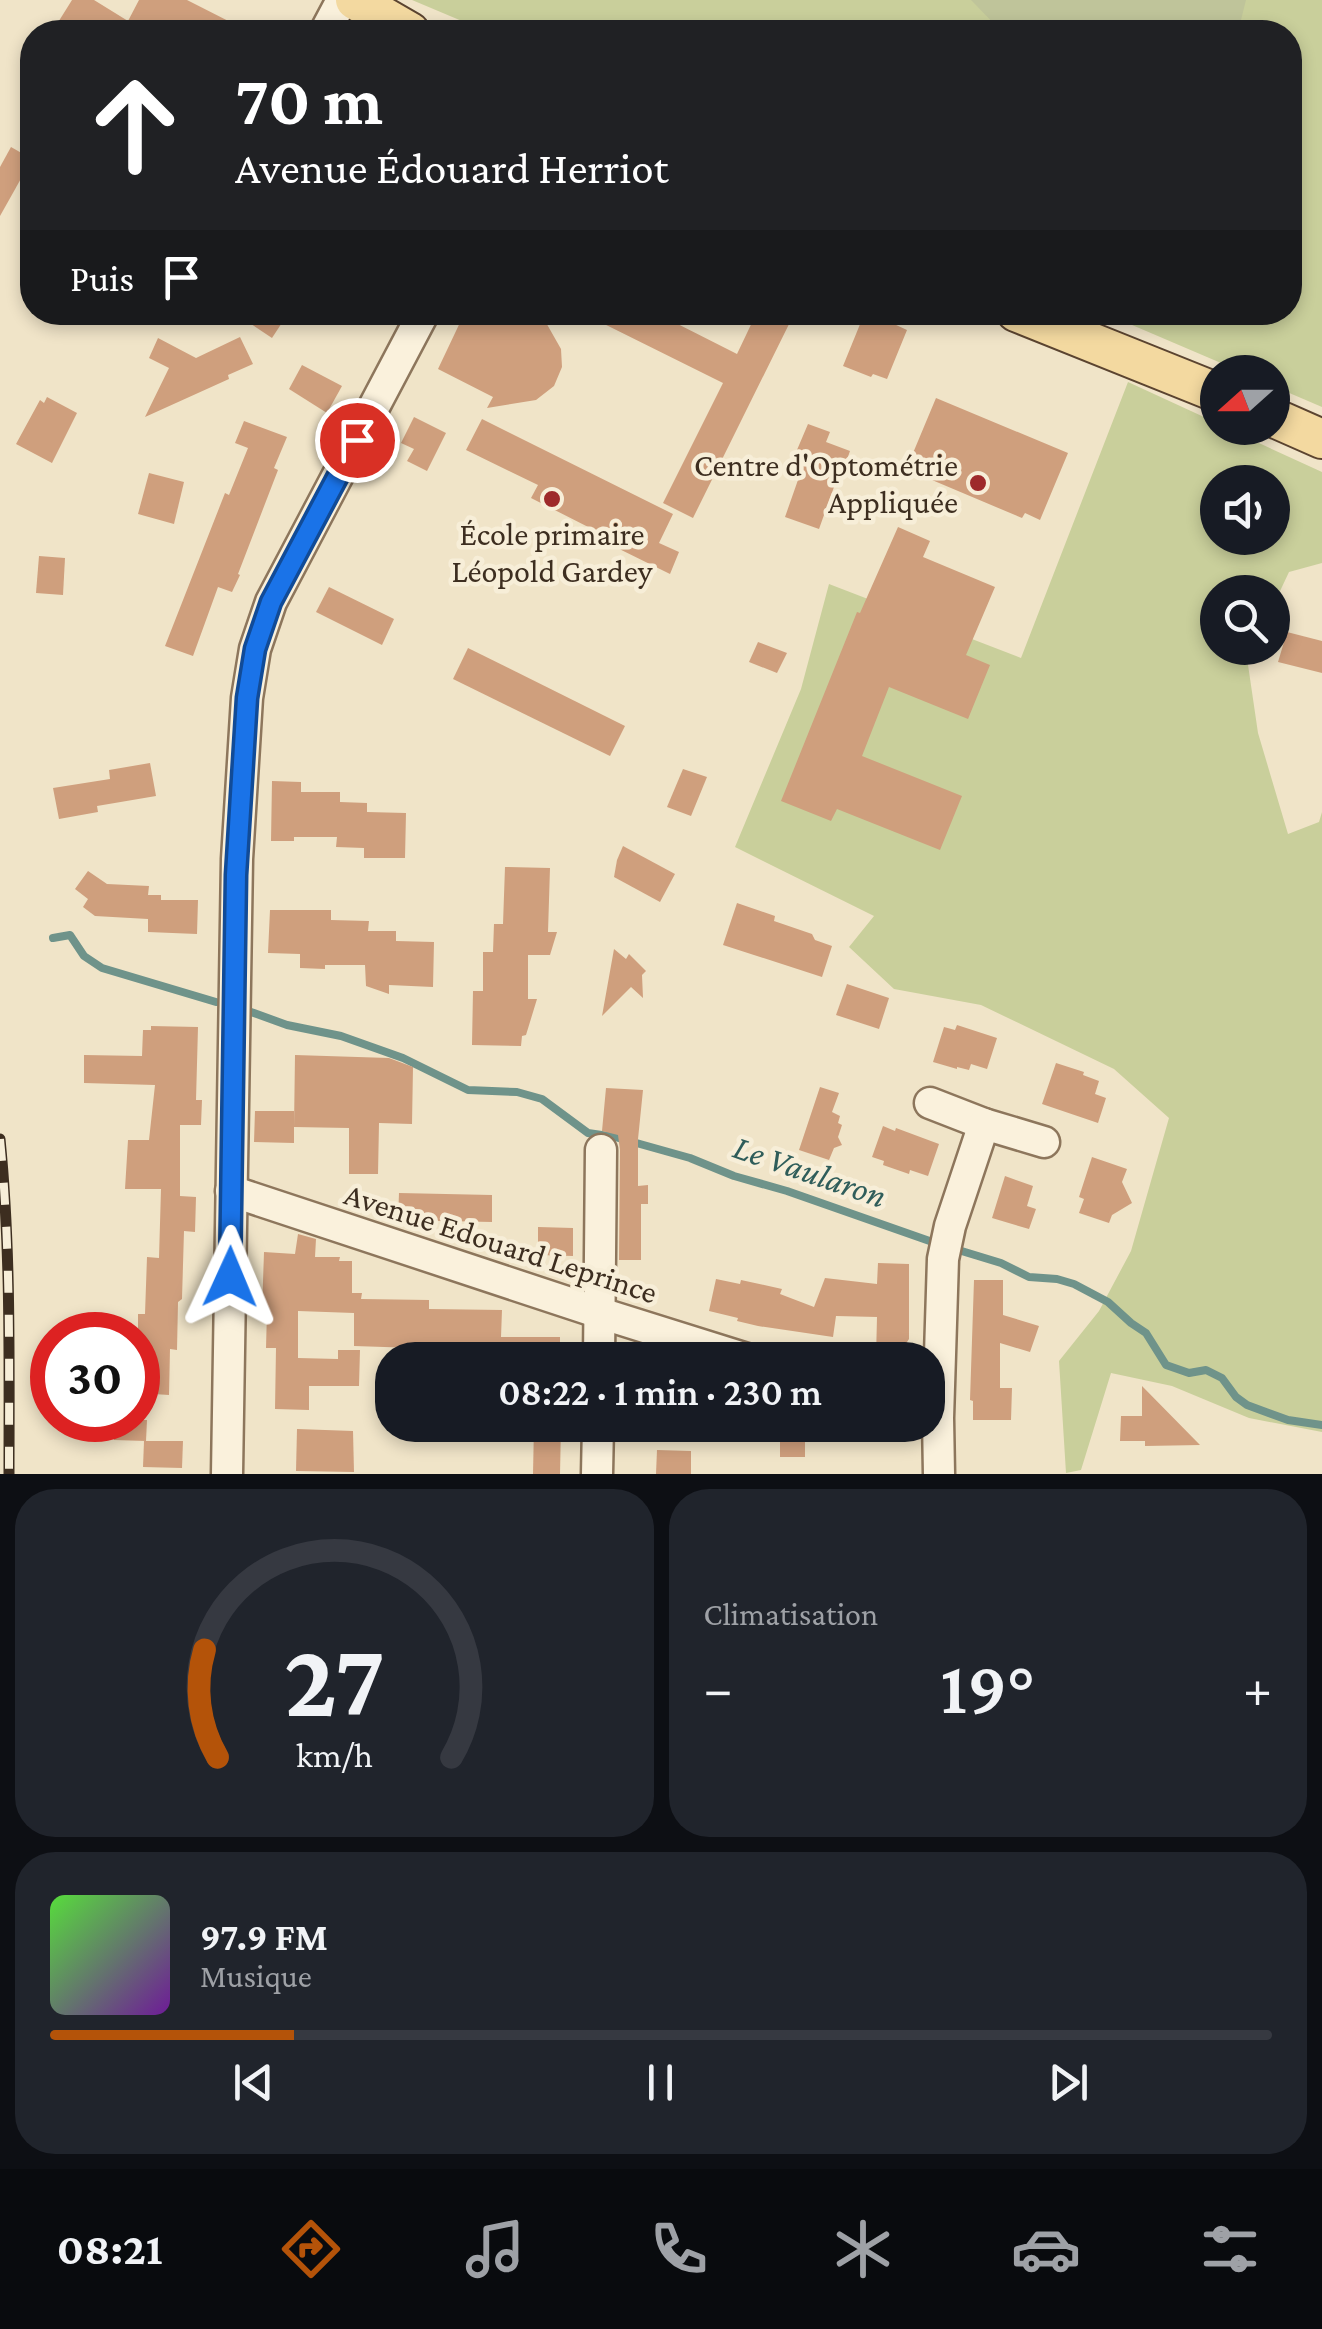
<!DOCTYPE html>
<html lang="fr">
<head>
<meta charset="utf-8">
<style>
	body { margin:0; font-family:"Crimson Pro",serif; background:#20242c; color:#f1f3f6; height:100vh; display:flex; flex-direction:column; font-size:38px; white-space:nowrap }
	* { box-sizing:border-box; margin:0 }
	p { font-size:32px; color:#9ea1a6 }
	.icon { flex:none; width:55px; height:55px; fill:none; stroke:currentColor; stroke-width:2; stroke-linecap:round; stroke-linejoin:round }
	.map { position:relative; height:1474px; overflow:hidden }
	.side { display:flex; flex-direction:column; gap:15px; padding:15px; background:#0d0f14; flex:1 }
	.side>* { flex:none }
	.top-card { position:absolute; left:20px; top:20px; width:1282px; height:305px; border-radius:40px; box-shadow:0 5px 15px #0003; background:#202124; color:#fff; overflow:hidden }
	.needle { width:65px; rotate:249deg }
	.tools { position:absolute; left:1200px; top:355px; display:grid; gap:20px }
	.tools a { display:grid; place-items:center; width:90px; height:90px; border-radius:50%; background:#171b24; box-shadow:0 5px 15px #0003; font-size:50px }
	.speed { position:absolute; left:30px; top:1312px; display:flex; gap:20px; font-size:50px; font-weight:700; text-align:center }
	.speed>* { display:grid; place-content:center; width:130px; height:130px; border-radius:50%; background:#171b24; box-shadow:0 5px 15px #0003; line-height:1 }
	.speed .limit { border:15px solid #d22; background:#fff; color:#111 }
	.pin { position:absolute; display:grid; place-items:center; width:85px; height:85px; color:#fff; margin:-42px; border:5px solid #fff; border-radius:50%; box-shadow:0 2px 10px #0007 }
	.me { position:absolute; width:110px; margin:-55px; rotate:1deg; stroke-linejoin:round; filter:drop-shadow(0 0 8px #0008) }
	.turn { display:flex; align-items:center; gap:35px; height:210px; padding:0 50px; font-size:45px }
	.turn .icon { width:130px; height:130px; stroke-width:2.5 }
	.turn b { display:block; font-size:70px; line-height:85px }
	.then { display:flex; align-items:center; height:95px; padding:0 50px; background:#0003; gap:20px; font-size:38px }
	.big { font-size:75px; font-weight:600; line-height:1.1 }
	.side .tile { flex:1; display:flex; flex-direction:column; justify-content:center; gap:15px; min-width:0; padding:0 35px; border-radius:40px; background:#20242c }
	.side .dial { align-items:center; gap:0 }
	.dial svg { height:260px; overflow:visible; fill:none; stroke:#363941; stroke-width:7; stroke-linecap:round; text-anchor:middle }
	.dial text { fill:#f1f3f6; stroke:none }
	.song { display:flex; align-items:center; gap:30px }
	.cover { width:120px; height:120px; border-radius:15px; background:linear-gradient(135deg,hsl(110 70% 55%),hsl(280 70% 35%)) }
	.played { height:10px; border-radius:5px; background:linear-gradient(90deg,#b45309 20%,#363941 20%) }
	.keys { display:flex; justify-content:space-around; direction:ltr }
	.heat { display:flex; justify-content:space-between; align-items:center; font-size:55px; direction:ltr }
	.side .tiles { flex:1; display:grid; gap:15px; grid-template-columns:1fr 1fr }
	.tile:last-child { grid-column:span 2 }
	.trip { position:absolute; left:375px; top:1342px; width:570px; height:100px; border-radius:40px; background:#171b24; box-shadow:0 5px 15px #0003; font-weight:600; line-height:100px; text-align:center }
	.menu { display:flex; height:160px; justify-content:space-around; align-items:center; background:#090b0e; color:#9ea1a6 }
	.menu .icon { width:70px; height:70px }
	.menu .current { color:#b45309 }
	.menu b { font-size:45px; color:#f1f3f6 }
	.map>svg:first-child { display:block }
	.green { fill:#c9cf9b; fill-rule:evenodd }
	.cemetery { fill:#bfc49a }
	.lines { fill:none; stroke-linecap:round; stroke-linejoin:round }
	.stream { stroke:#6f938a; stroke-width:8 }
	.building { fill:#cf9f7d }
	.minor-casing { stroke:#8d765c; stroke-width:35 }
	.major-casing { stroke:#5b4430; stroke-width:42 }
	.minor { stroke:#faf1dc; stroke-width:30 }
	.major { stroke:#f3d9a0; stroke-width:38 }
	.rail-casing { stroke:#3d2e20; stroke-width:11 }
	.rail { stroke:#f7eed8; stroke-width:8; stroke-dasharray:22; stroke-linecap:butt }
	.route-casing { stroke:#114b97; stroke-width:25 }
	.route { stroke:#1a73e8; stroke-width:18 }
	.poi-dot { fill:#9e2a2b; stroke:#f7eed8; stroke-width:4 }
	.labels { text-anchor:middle; stroke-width:9; stroke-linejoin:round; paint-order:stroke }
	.poi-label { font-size:32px; fill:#3d2e20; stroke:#f7eed8; text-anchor:end }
	.street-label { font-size:32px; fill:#3d2e20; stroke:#f7eed8 }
	.water-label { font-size:35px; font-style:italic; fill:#2f5d5a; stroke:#f7eed8 }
</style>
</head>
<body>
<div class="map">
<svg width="1322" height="1474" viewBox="0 0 1322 1474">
	<rect width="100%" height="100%" fill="#f0e4c8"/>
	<!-- green -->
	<g class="green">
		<polygon points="412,0 1322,0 1322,407 1273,386 1272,372 1242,372 1104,313 1290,312 1290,32 488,32"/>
		<path d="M1128,382L1217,423L1218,428H1226L1322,472V563L1289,572L1273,606L1272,592H1218V648H1252L1247,658L1258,733L1288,834L1319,822L1322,812V1432L1249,1418L1172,1386L1111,1373L1081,1470L1066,1473L1059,1361L1099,1311L1131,1251L1169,1118L1114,1069L981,1005L894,989L849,947L874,916L735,847L801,689L829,584L1021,658ZM1218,482H1272V538H1218Z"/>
	</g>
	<!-- cemetery -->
	<polygon class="cemetery" points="971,0 1246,0 1238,32 1002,32"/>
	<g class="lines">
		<!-- stream -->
		<g class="stream">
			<polyline points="53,938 70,935 84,956 102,968 216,1002"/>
			<polyline points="251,1012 287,1025 341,1036 403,1058 468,1090 517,1092 542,1099 588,1133 615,1137 690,1158 734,1176 787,1191 941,1245"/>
			<polyline points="955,1249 1001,1263 1029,1277 1057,1279 1074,1284 1108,1302 1131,1323 1146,1333 1166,1365 1189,1373 1206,1370 1222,1378 1236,1397 1247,1405 1288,1420 1322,1425"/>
		</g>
	</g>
	<!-- building -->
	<g class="building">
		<polygon points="72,0 94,0 128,21 139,0 187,0 250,32 52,32"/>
		<polygon points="11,147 32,159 0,216 0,167"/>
		<polygon points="233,312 289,312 272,338"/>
		<polygon points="465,312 540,312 561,349 562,367 554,386 536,400 487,408 493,397 438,369"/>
		<polygon points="580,312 654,312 737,354 757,312 795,312 693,518 663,503 723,383"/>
		<polygon points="865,312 877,312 895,321 894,324 907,330 887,379 873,374 871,377 843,366"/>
		<polygon points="240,337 253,364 228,375 229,379 145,417 169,368 149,358 158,338 196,358"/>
		<polygon points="302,365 342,386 327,413 289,389"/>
		<polygon points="47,397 77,413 52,463 16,444 40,400 44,403"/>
		<polygon points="936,398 1068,453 1040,520 1025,513 1022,518 932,480 933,476 908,465"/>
		<polygon points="414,417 446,433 427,471 407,461 414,449 401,443"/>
		<polygon points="482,419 673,514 659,543 679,552 670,574 599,539 602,534 531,498 538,485 466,450"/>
		<polygon points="244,421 287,437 274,468 278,470 238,574 240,575 232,592 218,587 193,656 165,646 225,493 229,495 248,448 235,443"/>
		<polygon points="808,424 830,432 826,442 850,451 842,474 839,473 819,529 785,517 805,460 794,457"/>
		<polygon points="149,473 184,482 174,524 138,514"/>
		<polygon points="898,527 930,541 923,557 995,587 966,655 990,665 968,719 889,687 862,756 962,796 940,850 837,809 831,821 781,801 857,612 860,613"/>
		<polygon points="39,556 65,558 63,595 36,593"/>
		<polygon points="329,587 394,619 382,645 316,612"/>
		<polygon points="1287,632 1322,641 1322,673 1278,662"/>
		<polygon points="758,642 787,653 777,673 749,662"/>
		<polygon points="468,648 625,726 610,756 453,679"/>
		<polygon points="150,763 156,796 97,806 98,812 59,819 53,788 110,779 109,770"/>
		<polygon points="683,769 707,777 691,816 667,807"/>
		<polygon points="272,781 301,782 301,792 340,792 340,802 367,803 367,812 406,813 405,858 364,858 364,848 336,847 337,837 294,837 294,841 271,841"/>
		<polygon points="623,846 675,874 660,902 614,877 617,860"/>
		<polygon points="505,867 550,868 548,932 557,932 550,955 528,955 528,999 537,999 526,1035 522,1036 521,1046 472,1045 473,991 483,991 483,952 493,952 494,924 503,924"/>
		<polygon points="88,871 107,884 149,886 148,895 161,895 161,900 198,900 197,934 148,932 148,919 95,916 83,907 88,899 75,889"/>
		<polygon points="737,903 775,916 774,921 812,934 815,940 832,946 822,977 723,945"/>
		<polygon points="270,910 331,910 331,920 369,921 368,931 396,931 396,941 434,942 433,987 389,985 389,994 366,986 365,965 325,965 325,969 300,968 300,954 268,953"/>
		<polygon points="614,949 626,959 629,954 646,971 642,975 643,998 631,987 602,1016"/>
		<polygon points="847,984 889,998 879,1029 836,1015"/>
		<polygon points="957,1025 997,1038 987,1069 971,1064 969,1070 957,1067 957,1069 933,1062 944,1027 955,1030"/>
		<polygon points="151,1026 198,1027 196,1100 202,1100 201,1125 180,1125 180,1196 196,1197 195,1232 184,1231 182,1299 178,1302 177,1350 170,1349 169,1395 138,1393 138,1314 145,1314 147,1257 159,1258 161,1189 125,1189 128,1140 149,1140 155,1085 84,1083 84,1055 142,1056 143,1030 151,1030"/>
		<polygon points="295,1055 389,1058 413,1067 412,1124 379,1123 378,1174 349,1174 349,1128 294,1127"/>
		<polygon points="1056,1063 1084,1072 1083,1075 1099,1081 1095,1094 1106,1098 1098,1123 1042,1104"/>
		<polygon points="820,1087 839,1093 832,1112 840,1116 838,1123 842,1125 838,1137 842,1145 834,1148 829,1160 799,1150"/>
		<polygon points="606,1088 643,1090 638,1139 638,1186 648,1185 648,1204 641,1204 641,1260 619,1260 620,1150 618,1135 602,1131"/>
		<polygon points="255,1111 294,1111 294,1143 254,1142"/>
		<polygon points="883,1126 895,1131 896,1128 939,1144 928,1176 910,1170 909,1174 883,1165 884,1161 872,1157"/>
		<polygon points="1092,1157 1127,1169 1122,1182 1132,1203 1112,1215 1109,1223 1079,1213 1084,1199 1079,1197"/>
		<polygon points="1005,1176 1033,1186 1027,1206 1036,1209 1029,1229 992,1218"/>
		<polygon points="399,1193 492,1195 492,1222 398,1220"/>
		<polygon points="538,1227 573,1228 573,1256 538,1255"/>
		<polygon points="298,1234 316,1239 315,1257 340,1257 339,1261 352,1261 352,1293 362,1293 361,1299 429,1300 429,1309 502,1310 501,1337 560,1337 560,1360 475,1360 475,1350 354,1346 354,1313 298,1311 298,1358 338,1359 338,1350 360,1350 359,1386 309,1386 309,1410 275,1409 276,1348 266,1348 267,1311 262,1311 264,1252 295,1254"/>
		<polygon points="878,1263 909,1264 909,1339 907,1342 906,1359 876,1358 877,1317 836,1316 833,1337 758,1326 737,1321 738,1318 709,1311 716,1279 740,1284 741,1280 782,1289 780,1294 814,1307 825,1278 877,1284"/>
		<polygon points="974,1280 1003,1280 1003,1315 1039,1326 1030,1352 1000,1343 1000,1388 1012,1388 1011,1420 973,1420 973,1401 970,1400"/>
		<polygon points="1142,1386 1200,1445 1145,1446 1145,1441 1120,1441 1121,1416 1142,1416"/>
		<polygon points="114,1420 147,1420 146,1441 114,1440"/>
		<polygon points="534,1425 561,1425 560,1474 533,1474"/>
		<rect x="780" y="1425" width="25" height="32"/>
		<polygon points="297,1429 353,1431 354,1472 296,1471"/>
		<polygon points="144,1441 183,1441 182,1468 143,1467"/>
		<polygon points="657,1450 691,1451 691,1474 656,1474"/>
	</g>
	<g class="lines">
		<defs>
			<g id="minor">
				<polyline points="325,32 342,0"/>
				<polyline points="930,1103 984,1124"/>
				<polyline points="231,1191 600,1313 750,1360"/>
				<polyline points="599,1360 601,1150"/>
				<polyline points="227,1474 237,859 247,698 255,649 271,602 424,312"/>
				<polyline points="597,1474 598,1425"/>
				<polyline points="939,1474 938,1418 943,1259 950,1226 984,1124 1044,1142"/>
			</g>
			<g id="major">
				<polyline points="355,0 410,32"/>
				<polyline points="1016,312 1218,393"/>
				<polyline points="1272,417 1322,439"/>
			</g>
		</defs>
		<!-- minor casing -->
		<use href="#minor" class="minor-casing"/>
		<!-- major casing -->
		<use href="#major" class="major-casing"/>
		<!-- minor -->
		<use href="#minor" class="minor"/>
		<!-- major -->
		<use href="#major" class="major"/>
		<defs>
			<path id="rail" d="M0,1139C11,1250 9,1362 9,1474"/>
		</defs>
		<!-- rail casing -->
		<use href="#rail" class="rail-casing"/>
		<!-- rail -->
		<use href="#rail" class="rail"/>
	</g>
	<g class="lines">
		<defs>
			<polyline id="route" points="230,1277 236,875 247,698 255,649 271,602 357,440"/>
		</defs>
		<!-- route casing -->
		<use href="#route" class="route-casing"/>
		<!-- route -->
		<use href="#route" class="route"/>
	</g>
	<!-- markers -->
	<g class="poi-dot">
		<circle cx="978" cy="483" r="10"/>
		<circle cx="552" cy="499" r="10"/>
	</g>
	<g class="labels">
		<!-- poi labels -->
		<g class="poi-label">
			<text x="958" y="476">Centre d'Optométrie<tspan x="958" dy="37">Appliquée</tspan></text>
			<text x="552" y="545" text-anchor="middle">École primaire<tspan x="552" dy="37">Léopold Gardey</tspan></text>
		</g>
		<!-- street labels -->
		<g class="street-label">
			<text transform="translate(501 1243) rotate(18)" y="11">Avenue Edouard Leprince</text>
		</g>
		<!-- water labels -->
		<g class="water-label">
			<text transform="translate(810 1171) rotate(19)" y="12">Le Vaularon</text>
		</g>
	</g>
</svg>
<div class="tools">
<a><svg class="needle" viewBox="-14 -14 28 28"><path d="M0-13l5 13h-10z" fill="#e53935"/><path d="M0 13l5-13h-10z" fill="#9ea1a6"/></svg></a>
<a><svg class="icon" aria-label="sound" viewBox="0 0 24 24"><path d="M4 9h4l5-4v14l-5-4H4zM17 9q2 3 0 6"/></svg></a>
<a><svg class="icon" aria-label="search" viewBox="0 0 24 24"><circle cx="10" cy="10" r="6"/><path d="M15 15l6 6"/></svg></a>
</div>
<div class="speed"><div class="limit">30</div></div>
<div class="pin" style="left:357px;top:440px;background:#d93025"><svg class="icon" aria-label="arrive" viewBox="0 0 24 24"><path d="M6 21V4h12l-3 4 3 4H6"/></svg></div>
<svg class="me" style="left:230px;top:1277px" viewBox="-20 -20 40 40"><path d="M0-17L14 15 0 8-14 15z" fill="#1a73e8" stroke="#fff" stroke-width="4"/></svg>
<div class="trip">08:22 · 1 min · 230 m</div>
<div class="top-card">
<div class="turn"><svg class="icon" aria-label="ahead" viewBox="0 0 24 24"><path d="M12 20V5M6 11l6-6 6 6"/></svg><div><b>70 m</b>Avenue Édouard Herriot</div></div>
<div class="then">Puis<svg class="icon" aria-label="arrive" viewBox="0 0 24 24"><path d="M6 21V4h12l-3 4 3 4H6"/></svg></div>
</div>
</div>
<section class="side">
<div class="tiles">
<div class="tile dial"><svg viewBox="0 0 100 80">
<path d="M14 69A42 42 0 1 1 86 69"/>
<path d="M14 69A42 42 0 0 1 10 36" stroke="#b45309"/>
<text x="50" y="56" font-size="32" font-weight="700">27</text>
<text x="50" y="72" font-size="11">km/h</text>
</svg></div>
<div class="tile"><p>Climatisation</p>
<div class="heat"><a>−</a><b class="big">19°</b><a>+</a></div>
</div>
<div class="tile">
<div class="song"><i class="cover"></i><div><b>97.9 FM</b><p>Musique</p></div></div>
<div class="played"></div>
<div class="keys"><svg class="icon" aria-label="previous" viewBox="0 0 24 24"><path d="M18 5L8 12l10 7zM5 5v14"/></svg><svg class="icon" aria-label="pause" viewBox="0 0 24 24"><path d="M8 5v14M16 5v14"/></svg><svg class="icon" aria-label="next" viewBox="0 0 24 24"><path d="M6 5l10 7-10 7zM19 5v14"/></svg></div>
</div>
</div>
</section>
<nav class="menu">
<b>08:21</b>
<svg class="icon current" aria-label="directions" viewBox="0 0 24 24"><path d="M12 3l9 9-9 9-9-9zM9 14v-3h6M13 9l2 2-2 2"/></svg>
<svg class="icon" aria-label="music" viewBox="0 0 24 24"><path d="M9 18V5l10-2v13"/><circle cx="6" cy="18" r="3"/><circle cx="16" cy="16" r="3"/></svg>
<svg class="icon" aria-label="phone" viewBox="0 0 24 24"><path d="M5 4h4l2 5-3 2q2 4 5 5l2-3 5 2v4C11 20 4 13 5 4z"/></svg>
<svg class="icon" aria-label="climate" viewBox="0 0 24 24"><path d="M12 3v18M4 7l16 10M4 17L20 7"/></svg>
<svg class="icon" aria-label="car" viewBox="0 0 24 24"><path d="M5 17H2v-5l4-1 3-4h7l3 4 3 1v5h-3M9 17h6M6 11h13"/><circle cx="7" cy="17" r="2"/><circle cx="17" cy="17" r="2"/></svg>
<svg class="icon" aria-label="filters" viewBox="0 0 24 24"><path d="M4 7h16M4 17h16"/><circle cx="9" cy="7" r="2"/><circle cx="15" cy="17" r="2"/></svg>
</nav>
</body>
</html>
